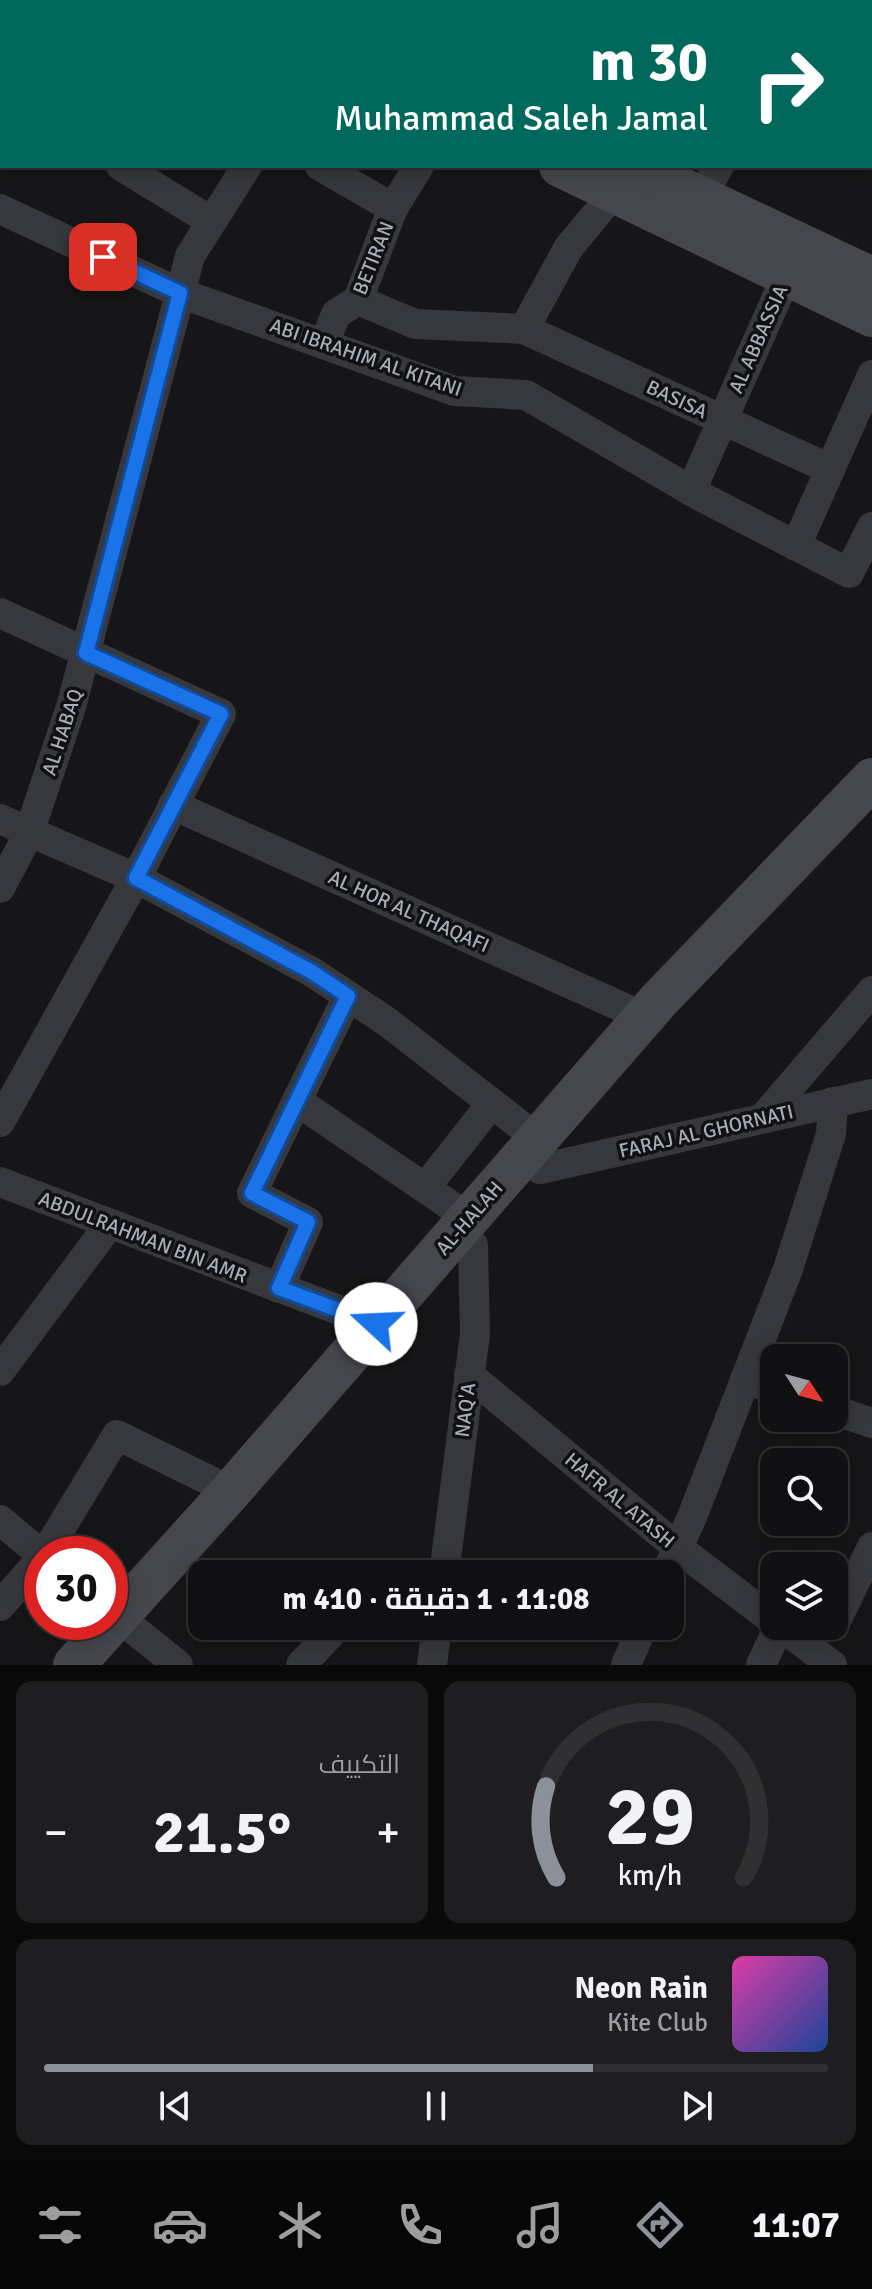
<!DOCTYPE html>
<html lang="ar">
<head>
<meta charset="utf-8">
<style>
	body { margin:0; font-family:Signika,Cairo,sans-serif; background:#1e1e20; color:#f1f3f6; direction:rtl; height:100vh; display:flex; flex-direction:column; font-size:30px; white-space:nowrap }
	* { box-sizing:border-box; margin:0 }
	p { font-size:26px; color:#9c9d9f }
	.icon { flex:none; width:44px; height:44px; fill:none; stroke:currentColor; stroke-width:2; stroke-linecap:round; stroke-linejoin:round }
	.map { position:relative; height:1665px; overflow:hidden; direction:ltr }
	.sheet { display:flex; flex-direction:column; gap:16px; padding:16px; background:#09090a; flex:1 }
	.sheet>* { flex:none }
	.top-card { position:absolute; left:0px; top:0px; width:872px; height:168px; box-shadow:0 4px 20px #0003,0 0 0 2px #303032; direction:rtl; background:#00695c; color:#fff; overflow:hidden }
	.needle { width:52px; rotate:126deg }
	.tools { position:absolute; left:760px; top:1344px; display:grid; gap:16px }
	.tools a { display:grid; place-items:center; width:88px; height:88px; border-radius:16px; background:#101012; box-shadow:0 4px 20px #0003,0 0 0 2px #303032; font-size:40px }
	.speed { position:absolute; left:24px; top:1536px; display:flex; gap:16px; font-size:40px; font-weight:700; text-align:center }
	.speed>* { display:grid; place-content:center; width:104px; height:104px; border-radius:50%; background:#101012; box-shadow:0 4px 20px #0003,0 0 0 2px #303032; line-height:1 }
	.speed .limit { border:12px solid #d22; background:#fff; color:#111 }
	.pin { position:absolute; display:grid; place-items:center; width:68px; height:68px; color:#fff; margin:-34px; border-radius:16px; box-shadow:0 4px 12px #0006 }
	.me { position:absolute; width:88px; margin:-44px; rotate:290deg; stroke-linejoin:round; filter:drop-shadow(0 0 6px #0008) }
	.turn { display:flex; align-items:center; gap:28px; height:168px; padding:0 32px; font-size:36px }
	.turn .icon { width:104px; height:104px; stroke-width:2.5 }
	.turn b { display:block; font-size:56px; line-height:68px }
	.big { font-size:60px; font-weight:700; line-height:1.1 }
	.sheet .tile { flex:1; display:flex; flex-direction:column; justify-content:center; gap:12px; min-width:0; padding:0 28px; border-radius:16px; background:#1e1e20 }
	.sheet .dial { align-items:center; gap:0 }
	.dial svg { height:208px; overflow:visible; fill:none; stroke:#303032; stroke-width:7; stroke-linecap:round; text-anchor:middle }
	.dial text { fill:#f1f3f6; stroke:none }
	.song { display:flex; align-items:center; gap:24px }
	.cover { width:96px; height:96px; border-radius:12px; background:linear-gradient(135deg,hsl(320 70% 55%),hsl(220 70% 35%)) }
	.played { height:8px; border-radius:4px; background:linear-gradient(90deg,#8c9099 70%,#303032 70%) }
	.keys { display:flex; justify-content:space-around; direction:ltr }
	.heat { display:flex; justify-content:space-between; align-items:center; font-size:44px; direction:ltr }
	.sheet .tiles { flex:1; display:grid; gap:16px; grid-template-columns:1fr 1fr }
	.tile:last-child { grid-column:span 2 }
	.trip { position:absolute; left:188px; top:1560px; width:496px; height:80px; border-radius:16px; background:#101012; box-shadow:0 4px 20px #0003,0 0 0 2px #303032; font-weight:700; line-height:80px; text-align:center; direction:rtl }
	.dock { display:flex; height:128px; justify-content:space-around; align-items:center; background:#060607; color:#9c9d9f }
	.dock .icon { width:56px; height:56px }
	.dock .selected { color:#8c9099 }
	.dock b { font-size:36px; color:#f1f3f6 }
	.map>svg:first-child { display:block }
	.green { fill:#1e261f }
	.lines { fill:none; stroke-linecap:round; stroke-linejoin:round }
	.street { stroke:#37383d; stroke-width:30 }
	.secondary { stroke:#45474d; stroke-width:42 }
	.route-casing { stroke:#114b97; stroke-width:20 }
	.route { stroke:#1a73e8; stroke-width:14 }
	.labels { text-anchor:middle; stroke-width:7; stroke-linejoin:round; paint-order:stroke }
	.street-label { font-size:20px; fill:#a8adb8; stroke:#111113 }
</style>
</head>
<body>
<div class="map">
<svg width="872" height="1665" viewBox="0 0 872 1665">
	<rect width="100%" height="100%" fill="#161618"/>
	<!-- green -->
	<polygon class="green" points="574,0 778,0 578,2"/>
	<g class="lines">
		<!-- street -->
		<g class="street">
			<polyline points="48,2 48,0"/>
			<polyline points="140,2 141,0"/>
			<polyline points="815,2 816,0"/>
			<polyline points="0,7 2,7"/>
			<polyline points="0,49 2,50"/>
			<polyline points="870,60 872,61"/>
			<polyline points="0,99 2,101"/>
			<polyline points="0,143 2,138"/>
			<polyline points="121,166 211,221"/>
			<polyline points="320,166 393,208"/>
			<polyline points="701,198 719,166"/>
			<polyline points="0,209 180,293 455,391 526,395 702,497 849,573 872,527"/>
			<polyline points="358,300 415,324 524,329 830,469"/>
			<polyline points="524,329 569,247 615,192"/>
			<polyline points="324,344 336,314 358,300 393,208 419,166"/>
			<polyline points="691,491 787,275"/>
			<polyline points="796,546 872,375"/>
			<polyline points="0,613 221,714 136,878 0,1122"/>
			<polyline points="173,805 644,1017"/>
			<polyline points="0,819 136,878 312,972 386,1021 538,1139"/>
			<polyline points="0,888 29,833 71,707 190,256 247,166"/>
			<polyline points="297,1101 469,1218"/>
			<polyline points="763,1118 872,991"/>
			<polyline points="540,1169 872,1094"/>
			<polyline points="0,1182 376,1324"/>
			<polyline points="425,1188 492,1103"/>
			<polyline points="279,1288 308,1222 252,1193 348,996"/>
			<polyline points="0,1371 109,1225"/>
			<polyline points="469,1375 678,1548 774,1621"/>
			<polyline points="745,1379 774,1389"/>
			<polyline points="834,1410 872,1423"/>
			<polyline points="0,1520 42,1555"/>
			<polyline points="45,1554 117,1435 231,1491"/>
			<polyline points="444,1574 475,1334 473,1245"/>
			<polyline points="666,1574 692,1517 788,1269 831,1134 833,1102"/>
			<polyline points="0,1606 42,1558"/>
			<polyline points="834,1625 872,1547"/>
			<polyline points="781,1626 832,1665"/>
			<polyline points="132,1628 178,1665"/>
			<polyline points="301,1665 338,1626"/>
			<polyline points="432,1665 437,1626"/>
			<polyline points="626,1665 643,1626"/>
			<polyline points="761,1665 779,1626"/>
		</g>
		<!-- secondary -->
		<g class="secondary">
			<polyline points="229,0 233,2"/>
			<polyline points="287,0 292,2"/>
			<polyline points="560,166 872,316"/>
			<polyline points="634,166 872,278"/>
			<polyline points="74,1665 231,1491 659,1000 872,779"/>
		</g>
	</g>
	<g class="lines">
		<defs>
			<polyline id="route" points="103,257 180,293 86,653 221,714 136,878 312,972 348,996 252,1193 308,1222 279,1288 376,1324"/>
		</defs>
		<!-- route casing -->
		<use href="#route" class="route-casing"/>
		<!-- route -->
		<use href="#route" class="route"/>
	</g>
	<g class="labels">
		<!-- street labels -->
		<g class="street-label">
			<text transform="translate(373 258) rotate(-68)" y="7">BETIRAN</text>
			<text transform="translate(758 339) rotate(-66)" y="7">AL ABBASSIA</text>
			<text transform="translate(366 357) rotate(19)" y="7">ABI IBRAHIM AL KITANI</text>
			<text transform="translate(677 399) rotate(25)" y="7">BASISA</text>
			<text transform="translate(62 732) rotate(-72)" y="7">AL HABAQ</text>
			<text transform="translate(409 911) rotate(24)" y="7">AL HOR AL THAQAFI</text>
			<text transform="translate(706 1131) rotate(-13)" y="7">FARAJ AL GHORNATI</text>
			<text transform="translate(469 1218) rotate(-49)" y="7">AL-HALAH</text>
			<text transform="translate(143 1237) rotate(21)" y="7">ABDULRAHMAN BIN AMR</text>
			<text transform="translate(465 1410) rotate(-83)" y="7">NAQ'A</text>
			<text transform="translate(620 1500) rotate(40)" y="7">HAFR AL ATASH</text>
		</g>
	</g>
</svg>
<div class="tools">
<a><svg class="needle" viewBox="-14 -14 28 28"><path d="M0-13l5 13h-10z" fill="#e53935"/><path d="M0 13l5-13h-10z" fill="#9c9d9f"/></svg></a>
<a><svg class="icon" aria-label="search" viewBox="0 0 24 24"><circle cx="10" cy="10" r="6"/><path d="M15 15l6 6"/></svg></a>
<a><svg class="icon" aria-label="layers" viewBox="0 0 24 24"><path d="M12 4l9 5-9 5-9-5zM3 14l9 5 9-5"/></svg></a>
</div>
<div class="speed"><div class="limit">30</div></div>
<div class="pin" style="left:103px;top:257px;background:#d93025"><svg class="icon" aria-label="arrive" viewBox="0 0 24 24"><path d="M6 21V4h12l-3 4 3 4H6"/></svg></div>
<svg class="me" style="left:376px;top:1324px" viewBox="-20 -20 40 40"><circle r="19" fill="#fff"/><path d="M0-13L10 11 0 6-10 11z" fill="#1a73e8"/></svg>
<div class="trip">11:08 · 1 دقيقة · 410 m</div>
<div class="top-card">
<div class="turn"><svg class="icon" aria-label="right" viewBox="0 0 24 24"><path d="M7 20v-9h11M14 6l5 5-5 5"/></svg><div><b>30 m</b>Muhammad Saleh Jamal</div></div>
</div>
</div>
<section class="sheet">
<div class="tiles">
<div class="tile dial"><svg viewBox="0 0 100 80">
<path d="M14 69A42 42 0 1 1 86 69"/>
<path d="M14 69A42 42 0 0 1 10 34" stroke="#8c9099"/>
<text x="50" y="56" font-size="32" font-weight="700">29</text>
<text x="50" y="72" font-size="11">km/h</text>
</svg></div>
<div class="tile"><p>التكييف</p>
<div class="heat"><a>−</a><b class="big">21.5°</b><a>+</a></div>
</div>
<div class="tile">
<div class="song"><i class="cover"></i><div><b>Neon Rain</b><p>Kite Club</p></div></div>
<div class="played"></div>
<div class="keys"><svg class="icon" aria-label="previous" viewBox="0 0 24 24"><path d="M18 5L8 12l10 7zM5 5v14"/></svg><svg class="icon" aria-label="pause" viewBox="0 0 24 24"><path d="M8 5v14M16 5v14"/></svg><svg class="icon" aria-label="next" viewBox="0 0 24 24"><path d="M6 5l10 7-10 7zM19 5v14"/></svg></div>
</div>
</div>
</section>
<nav class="dock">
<b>11:07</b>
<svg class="icon selected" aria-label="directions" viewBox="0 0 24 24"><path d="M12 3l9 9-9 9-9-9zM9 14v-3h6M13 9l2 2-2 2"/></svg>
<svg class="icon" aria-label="music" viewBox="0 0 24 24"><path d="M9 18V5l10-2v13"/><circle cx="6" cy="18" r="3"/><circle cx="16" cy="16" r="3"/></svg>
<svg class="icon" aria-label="phone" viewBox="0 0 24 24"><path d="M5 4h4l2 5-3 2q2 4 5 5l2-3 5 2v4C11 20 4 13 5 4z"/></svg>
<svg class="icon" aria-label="climate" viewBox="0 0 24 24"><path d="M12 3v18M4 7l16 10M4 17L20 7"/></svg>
<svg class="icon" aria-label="car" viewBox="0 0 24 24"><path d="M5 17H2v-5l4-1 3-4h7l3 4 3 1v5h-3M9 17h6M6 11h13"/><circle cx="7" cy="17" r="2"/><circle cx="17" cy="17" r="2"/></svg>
<svg class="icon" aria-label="filters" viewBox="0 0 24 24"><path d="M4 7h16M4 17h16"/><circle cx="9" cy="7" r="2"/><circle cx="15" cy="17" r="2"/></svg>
</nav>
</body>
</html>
